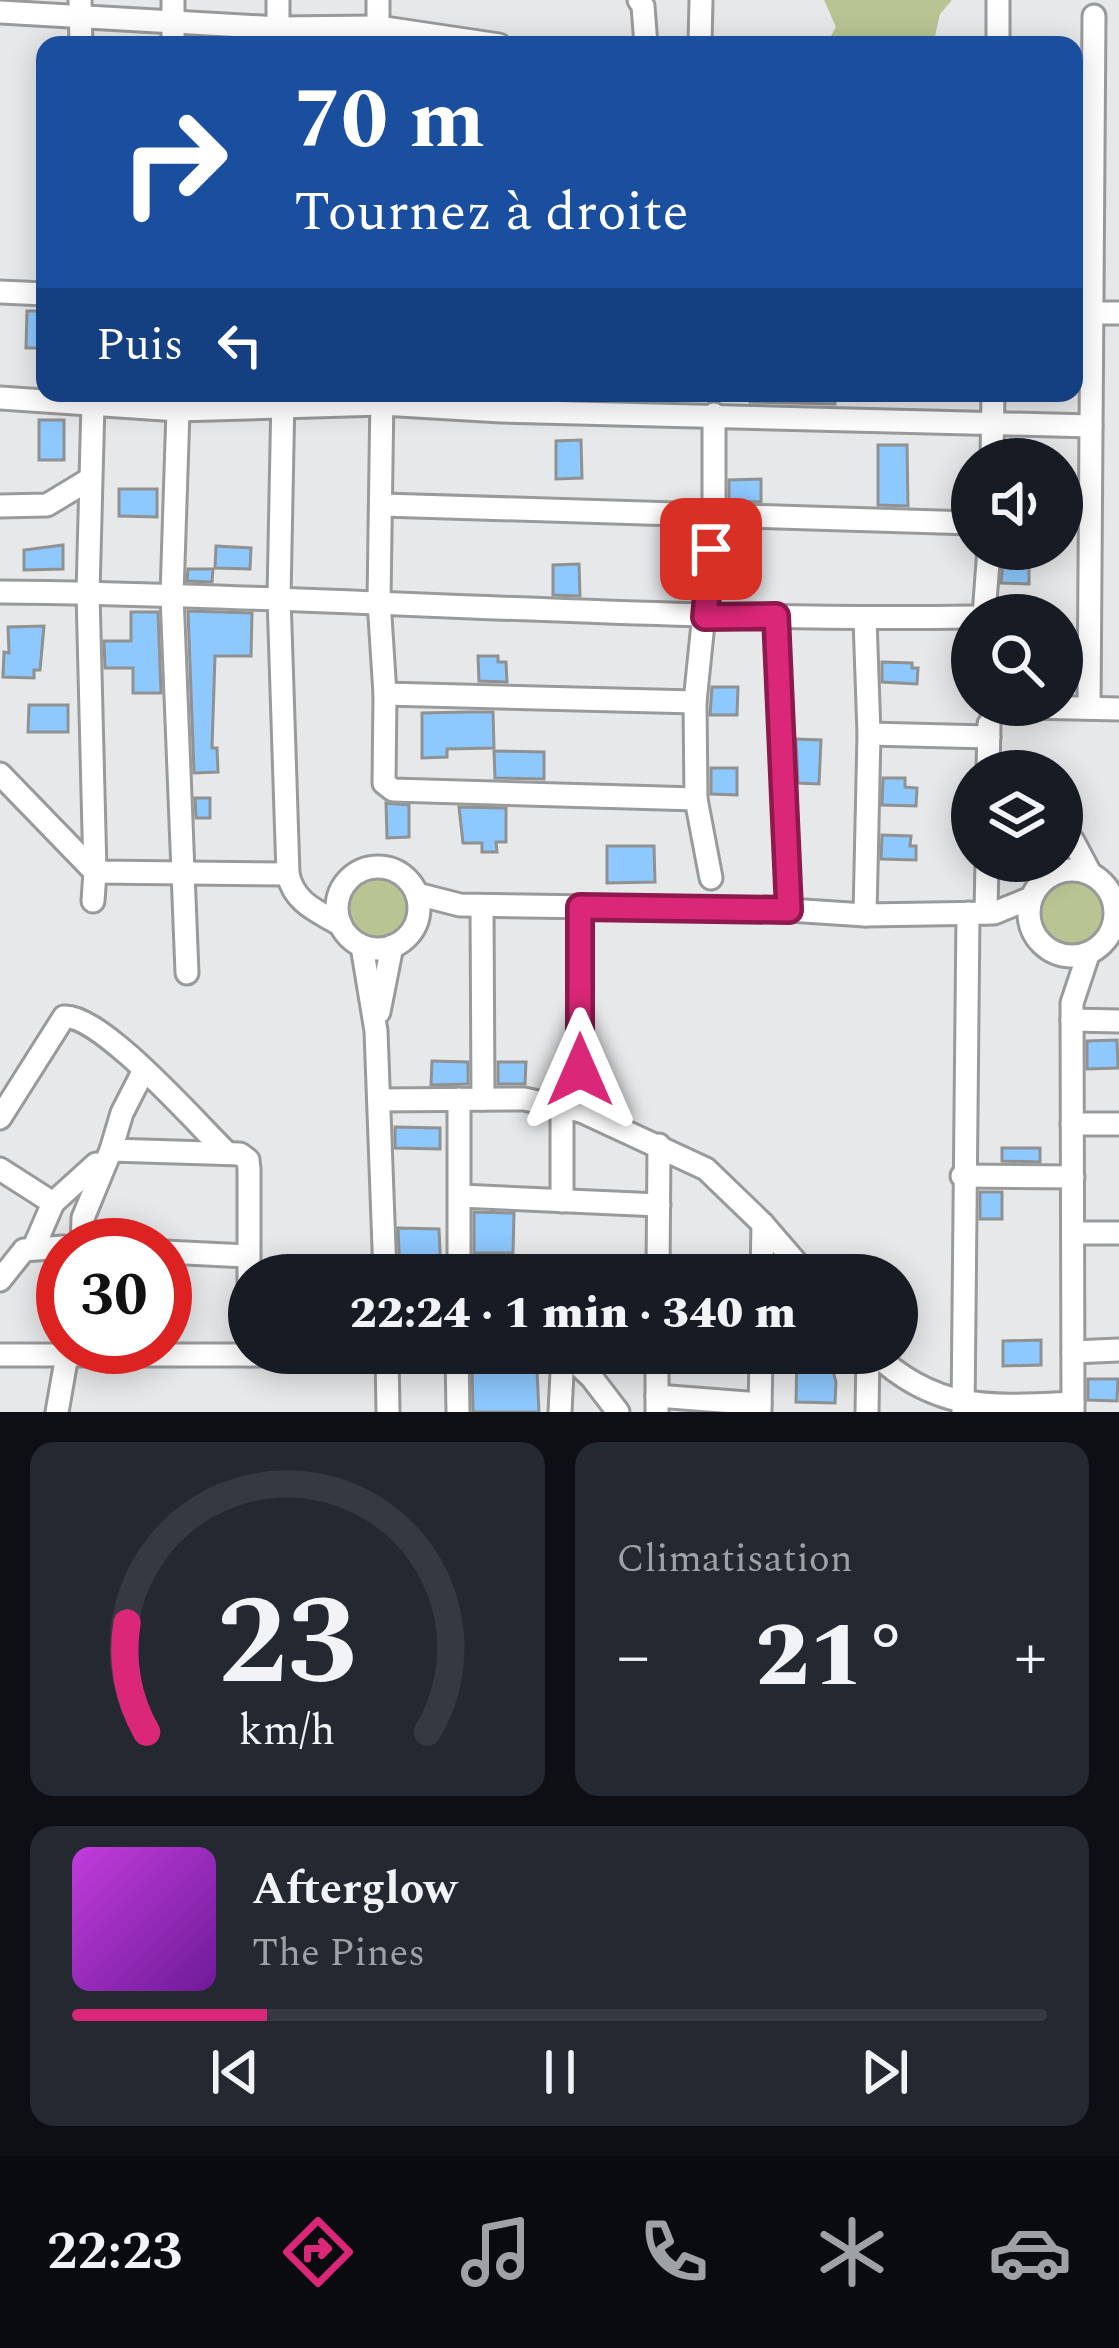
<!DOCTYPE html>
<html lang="fr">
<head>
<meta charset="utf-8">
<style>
	body { margin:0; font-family:Spectral,serif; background:#242831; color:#f1f3f6; height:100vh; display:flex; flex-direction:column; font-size:45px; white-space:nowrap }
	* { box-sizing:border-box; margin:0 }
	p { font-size:39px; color:#9ea1a6 }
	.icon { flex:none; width:66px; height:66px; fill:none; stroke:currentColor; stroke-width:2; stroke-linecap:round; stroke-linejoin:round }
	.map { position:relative; height:1412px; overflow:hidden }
	.panel { display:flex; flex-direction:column; gap:30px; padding:30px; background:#0d0f14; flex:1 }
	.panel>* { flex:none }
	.hud { position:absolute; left:36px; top:36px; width:1047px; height:366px; border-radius:24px; box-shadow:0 6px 30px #0003; background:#1a4fa0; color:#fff; overflow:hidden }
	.fabs { position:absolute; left:951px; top:438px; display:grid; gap:24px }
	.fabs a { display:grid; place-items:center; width:132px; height:132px; border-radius:50%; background:#171b24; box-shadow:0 6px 30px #0003; font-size:60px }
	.speed { position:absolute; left:36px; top:1218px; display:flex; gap:24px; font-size:60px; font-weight:700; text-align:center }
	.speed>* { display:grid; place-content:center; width:156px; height:156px; border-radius:50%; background:#171b24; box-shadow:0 6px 30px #0003; line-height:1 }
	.speed .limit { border:18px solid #d22; background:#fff; color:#111 }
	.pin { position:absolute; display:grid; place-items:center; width:102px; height:102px; color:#fff; margin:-51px; border-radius:24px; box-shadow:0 6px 18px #0006 }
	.me { position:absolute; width:132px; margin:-66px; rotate:0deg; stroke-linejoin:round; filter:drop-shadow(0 0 9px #0008) }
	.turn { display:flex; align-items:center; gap:42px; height:252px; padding:0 60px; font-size:54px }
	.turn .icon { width:156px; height:156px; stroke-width:2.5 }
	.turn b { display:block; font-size:84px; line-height:102px }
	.then { display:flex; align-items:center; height:114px; padding:0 60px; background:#0003; gap:24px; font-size:45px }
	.big { font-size:90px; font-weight:800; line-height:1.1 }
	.panel .widget { flex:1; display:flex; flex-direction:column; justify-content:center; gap:18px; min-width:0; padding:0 42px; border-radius:24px; background:#242831 }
	.panel .dial { align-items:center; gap:0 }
	.dial svg { height:312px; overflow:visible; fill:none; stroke:#363941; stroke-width:7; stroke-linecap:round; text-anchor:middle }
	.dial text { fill:#f1f3f6; stroke:none }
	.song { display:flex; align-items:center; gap:36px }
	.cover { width:144px; height:144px; border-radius:18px; background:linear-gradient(135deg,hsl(290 70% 55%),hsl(280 70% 35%)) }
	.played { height:12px; border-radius:6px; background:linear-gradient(90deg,#db2777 20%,#363941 20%) }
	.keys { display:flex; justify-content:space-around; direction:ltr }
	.heat { display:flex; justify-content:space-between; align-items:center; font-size:66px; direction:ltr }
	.panel .tiles { flex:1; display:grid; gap:30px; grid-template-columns:1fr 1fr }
	.widget:last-child { grid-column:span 2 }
	.trip { position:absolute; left:228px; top:1254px; width:690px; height:120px; border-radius:60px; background:#171b24; box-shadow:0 6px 30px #0003; font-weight:800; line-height:120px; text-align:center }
	.dock { display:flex; height:192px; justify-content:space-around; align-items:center; background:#090b0e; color:#9ea1a6 }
	.dock .icon { width:84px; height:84px }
	.dock .selected { color:#db2777 }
	.dock b { font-size:54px; color:#f1f3f6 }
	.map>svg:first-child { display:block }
	.green { fill:#b8c492 }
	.building { fill:#8dc8fe; stroke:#909191; stroke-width:3 }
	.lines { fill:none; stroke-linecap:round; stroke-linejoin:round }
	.minor-casing { stroke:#999a9b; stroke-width:27 }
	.minor { stroke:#fff; stroke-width:21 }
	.route-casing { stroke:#8e194d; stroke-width:30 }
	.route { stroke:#db2777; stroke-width:21 }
</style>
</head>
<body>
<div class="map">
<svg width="1119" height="1412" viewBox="0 0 1119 1412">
	<rect width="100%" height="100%" fill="#e7e8e9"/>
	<!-- green -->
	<g class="green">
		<polygon points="824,0 952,0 940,14 933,45 826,45 836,27"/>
		<circle cx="374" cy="908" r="32"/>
		<circle cx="1071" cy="914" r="32"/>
	</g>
	<!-- building -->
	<g class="building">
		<polygon points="27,311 45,311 45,348 26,348"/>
		<polygon points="750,393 835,393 835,404 750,402"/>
		<rect x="39" y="420" width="25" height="40"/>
		<polygon points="581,440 582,478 556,479 556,441"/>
		<polygon points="878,445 907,445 908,506 878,505"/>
		<polygon points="761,479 761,502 729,501 729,480"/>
		<polygon points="119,489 157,489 157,517 119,516"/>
		<polygon points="728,531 747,531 748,566 724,567"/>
		<polygon points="63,545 63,569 24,570 24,550"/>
		<polygon points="216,546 251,548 250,569 215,568"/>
		<polygon points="1003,560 1029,560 1029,584 1001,583"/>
		<polygon points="579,564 580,596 553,595 553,565"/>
		<polygon points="188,569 213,569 212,582 187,581"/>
		<polygon points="188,611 252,613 251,656 215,656 212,748 217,748 218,772 194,773"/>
		<polygon points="131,612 158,612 161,693 133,693 133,668 105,668 104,641 131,641"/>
		<polygon points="44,626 40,670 34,670 34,678 3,677 4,652 9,653 8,627"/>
		<polygon points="478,656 498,656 498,662 506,662 507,682 479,681"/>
		<polygon points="882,662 912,663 912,668 918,668 917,684 882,682"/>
		<polygon points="712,687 738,687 737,715 710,715"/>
		<polygon points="29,705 68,705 68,732 28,732"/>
		<polygon points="468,712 493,712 494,748 447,749 447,757 422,758 422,713"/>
		<polygon points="796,739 821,740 819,784 798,783"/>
		<polygon points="494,751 544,752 544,779 495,778"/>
		<polygon points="711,768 737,768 737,795 711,794"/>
		<polygon points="883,778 905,778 905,787 917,788 916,806 882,805"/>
		<polygon points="195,798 210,798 210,818 196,818"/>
		<polygon points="386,803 409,805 409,837 387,838"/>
		<polygon points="459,807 506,808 506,842 496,842 497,852 482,852 482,843 463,843"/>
		<polygon points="882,835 911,836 910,846 916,846 916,860 881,859"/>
		<polygon points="607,846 654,846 655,882 607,883"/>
		<polygon points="1117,1040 1118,1068 1087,1069 1087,1041"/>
		<polygon points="432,1061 468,1062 468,1084 431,1085"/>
		<polygon points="498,1062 526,1062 525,1084 498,1084"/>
		<polygon points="395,1127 440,1128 440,1149 395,1148"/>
		<polygon points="1002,1148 1040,1148 1040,1162 1002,1161"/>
		<rect x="980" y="1192" width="22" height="27"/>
		<polygon points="474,1212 514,1213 513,1253 474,1253"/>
		<polygon points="398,1228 439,1229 441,1275 400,1274"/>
		<polygon points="1041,1340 1041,1365 1003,1366 1003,1341"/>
		<polygon points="797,1353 829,1354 828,1367 832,1367 836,1382 835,1403 796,1402"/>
		<polygon points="472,1366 537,1371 539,1412 473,1412"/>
		<polygon points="1088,1379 1118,1379 1117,1401 1088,1400"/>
	</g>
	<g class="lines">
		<defs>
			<g id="minor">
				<polyline points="80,0 81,45"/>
				<polyline points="173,0 173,45"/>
				<polyline points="278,0 278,45"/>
				<polyline points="378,0 378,45"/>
				<polyline points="639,0 643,6 646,45"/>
				<polyline points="0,12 278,28 378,27 499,45"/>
				<polyline points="700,45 701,0"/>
				<polyline points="998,45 998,0"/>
				<polyline points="0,292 45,294"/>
				<polyline points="1074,313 1119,313"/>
				<polyline points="382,394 379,601 385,694 384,783 393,790 696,799"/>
				<path d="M283,395L279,597L288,874C294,903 317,911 341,925"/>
				<polyline points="0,398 178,410 382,404 501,411 1091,426"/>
				<polyline points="93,403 88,593 95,872 93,901"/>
				<polyline points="178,410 172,595 187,973"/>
				<polyline points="992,459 993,393"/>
				<polyline points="383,505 972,523"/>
				<polyline points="0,506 47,505 90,479"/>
				<path d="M0,592C324,595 648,622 972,617"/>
				<polyline points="984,615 989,549"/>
				<polyline points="776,616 789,910"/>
				<polyline points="865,619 869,734 865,915"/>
				<polyline points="385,694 695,702"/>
				<polyline points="989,706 1119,709"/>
				<polyline points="1089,708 1094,16"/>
				<polyline points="869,734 989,737"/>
				<polyline points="988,771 989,724"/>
				<polyline points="0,774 95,872 288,874"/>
				<polyline points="1073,841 1090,873"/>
				<circle cx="378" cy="908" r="41"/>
				<circle cx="1072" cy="913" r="43"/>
				<polyline points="711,878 696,799 695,702 714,515 714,414"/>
				<polyline points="417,894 460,905 789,910 865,915 994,913 1031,898"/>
				<polyline points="482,906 483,1099"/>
				<polyline points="580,907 581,1111"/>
				<polyline points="986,913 987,861"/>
				<polyline points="362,946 376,1031 385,1275"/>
				<polyline points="379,1012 392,946"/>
				<polyline points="1072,1020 1119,1021"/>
				<polyline points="459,1099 459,1275"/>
				<polyline points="379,1100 524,1099 581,1111 706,1169 763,1224 807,1275"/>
				<polyline points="562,1106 562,1201"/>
				<path d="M0,1118L64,1017C100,1013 198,1125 227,1153"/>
				<polyline points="1072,1124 1119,1124"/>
				<polyline points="111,1150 122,1113 144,1070"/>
				<polyline points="0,1169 53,1203 34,1247"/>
				<polyline points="962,1176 1073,1177"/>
				<polyline points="460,1196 659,1205"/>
				<polyline points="53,1203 96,1164"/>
				<polyline points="1073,1233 1119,1233"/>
				<polyline points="82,1245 83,1218 111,1150 240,1154 248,1160 249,1169 249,1355"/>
				<polyline points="165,1252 247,1256"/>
				<polyline points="658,1275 659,1145"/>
				<polyline points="762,1275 763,1224"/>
				<polyline points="0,1280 24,1250 63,1247"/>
				<polyline points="1073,1352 1119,1350"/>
				<polyline points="387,1353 388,1412"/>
				<polyline points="457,1353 458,1412"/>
				<polyline points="566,1353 592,1378 618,1412"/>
				<path d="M874,1353C936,1412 991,1407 1073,1403"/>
				<polyline points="0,1355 387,1355"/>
				<polyline points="657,1396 760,1404"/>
				<polyline points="57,1412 67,1355"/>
				<polyline points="560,1412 563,1353"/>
				<polyline points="657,1412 657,1353"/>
				<polyline points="760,1412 761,1353"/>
				<polyline points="867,1412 868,1353"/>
				<polyline points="963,1412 968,913"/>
				<polyline points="1073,1412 1072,1003 1088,955"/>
			</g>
		</defs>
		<!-- minor casing -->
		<use href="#minor" class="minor-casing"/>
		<!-- minor -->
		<use href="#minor" class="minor"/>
	</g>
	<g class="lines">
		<defs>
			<polyline id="route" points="580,1070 580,907 789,910 776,616 705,617 711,549"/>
		</defs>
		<!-- route casing -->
		<use href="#route" class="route-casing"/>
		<!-- route -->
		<use href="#route" class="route"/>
	</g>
</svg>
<div class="fabs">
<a><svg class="icon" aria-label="sound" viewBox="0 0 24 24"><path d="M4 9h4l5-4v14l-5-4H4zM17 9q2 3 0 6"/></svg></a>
<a><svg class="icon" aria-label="search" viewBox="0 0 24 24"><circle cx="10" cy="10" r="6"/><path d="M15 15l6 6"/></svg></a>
<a><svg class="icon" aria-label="layers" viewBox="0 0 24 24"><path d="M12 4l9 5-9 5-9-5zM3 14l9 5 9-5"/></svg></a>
</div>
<div class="speed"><div class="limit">30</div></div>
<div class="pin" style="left:711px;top:549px;background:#d93025"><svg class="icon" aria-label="arrive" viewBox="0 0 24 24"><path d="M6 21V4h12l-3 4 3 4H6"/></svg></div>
<svg class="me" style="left:580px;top:1070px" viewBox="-20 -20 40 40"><path d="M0-17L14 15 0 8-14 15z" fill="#db2777" stroke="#fff" stroke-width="4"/></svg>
<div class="trip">22:24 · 1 min · 340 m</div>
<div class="hud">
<div class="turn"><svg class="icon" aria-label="right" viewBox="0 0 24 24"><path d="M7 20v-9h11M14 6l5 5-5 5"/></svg><div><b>70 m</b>Tournez à droite</div></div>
<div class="then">Puis<svg class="icon" aria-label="left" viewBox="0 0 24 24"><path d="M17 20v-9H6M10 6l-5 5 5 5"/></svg></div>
</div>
</div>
<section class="panel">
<div class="tiles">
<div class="widget dial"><svg viewBox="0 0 100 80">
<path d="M14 69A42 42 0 1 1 86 69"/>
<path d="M14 69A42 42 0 0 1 9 41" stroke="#db2777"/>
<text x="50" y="56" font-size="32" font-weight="700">23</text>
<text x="50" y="72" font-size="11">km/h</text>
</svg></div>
<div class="widget"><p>Climatisation</p>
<div class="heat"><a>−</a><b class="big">21°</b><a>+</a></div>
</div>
<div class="widget">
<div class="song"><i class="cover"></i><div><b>Afterglow</b><p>The Pines</p></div></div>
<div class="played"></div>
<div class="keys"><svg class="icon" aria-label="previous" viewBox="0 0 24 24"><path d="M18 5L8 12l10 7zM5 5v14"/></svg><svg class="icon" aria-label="pause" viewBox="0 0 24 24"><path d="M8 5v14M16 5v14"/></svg><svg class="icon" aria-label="next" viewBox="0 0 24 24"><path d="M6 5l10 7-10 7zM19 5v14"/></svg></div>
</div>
</div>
</section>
<nav class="dock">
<b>22:23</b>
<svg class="icon selected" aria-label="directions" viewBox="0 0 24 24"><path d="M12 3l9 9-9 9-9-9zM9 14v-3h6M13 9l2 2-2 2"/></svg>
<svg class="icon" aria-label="music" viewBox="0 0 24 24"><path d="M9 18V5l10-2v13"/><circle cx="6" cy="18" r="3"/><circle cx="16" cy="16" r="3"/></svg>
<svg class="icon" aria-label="phone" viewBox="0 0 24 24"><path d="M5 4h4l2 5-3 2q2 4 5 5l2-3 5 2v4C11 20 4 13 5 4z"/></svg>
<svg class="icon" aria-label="climate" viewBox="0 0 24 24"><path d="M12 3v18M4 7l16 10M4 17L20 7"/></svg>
<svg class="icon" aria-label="car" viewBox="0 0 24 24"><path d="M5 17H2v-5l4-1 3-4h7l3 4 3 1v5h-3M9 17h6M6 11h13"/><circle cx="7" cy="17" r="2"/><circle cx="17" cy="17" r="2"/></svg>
</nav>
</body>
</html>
